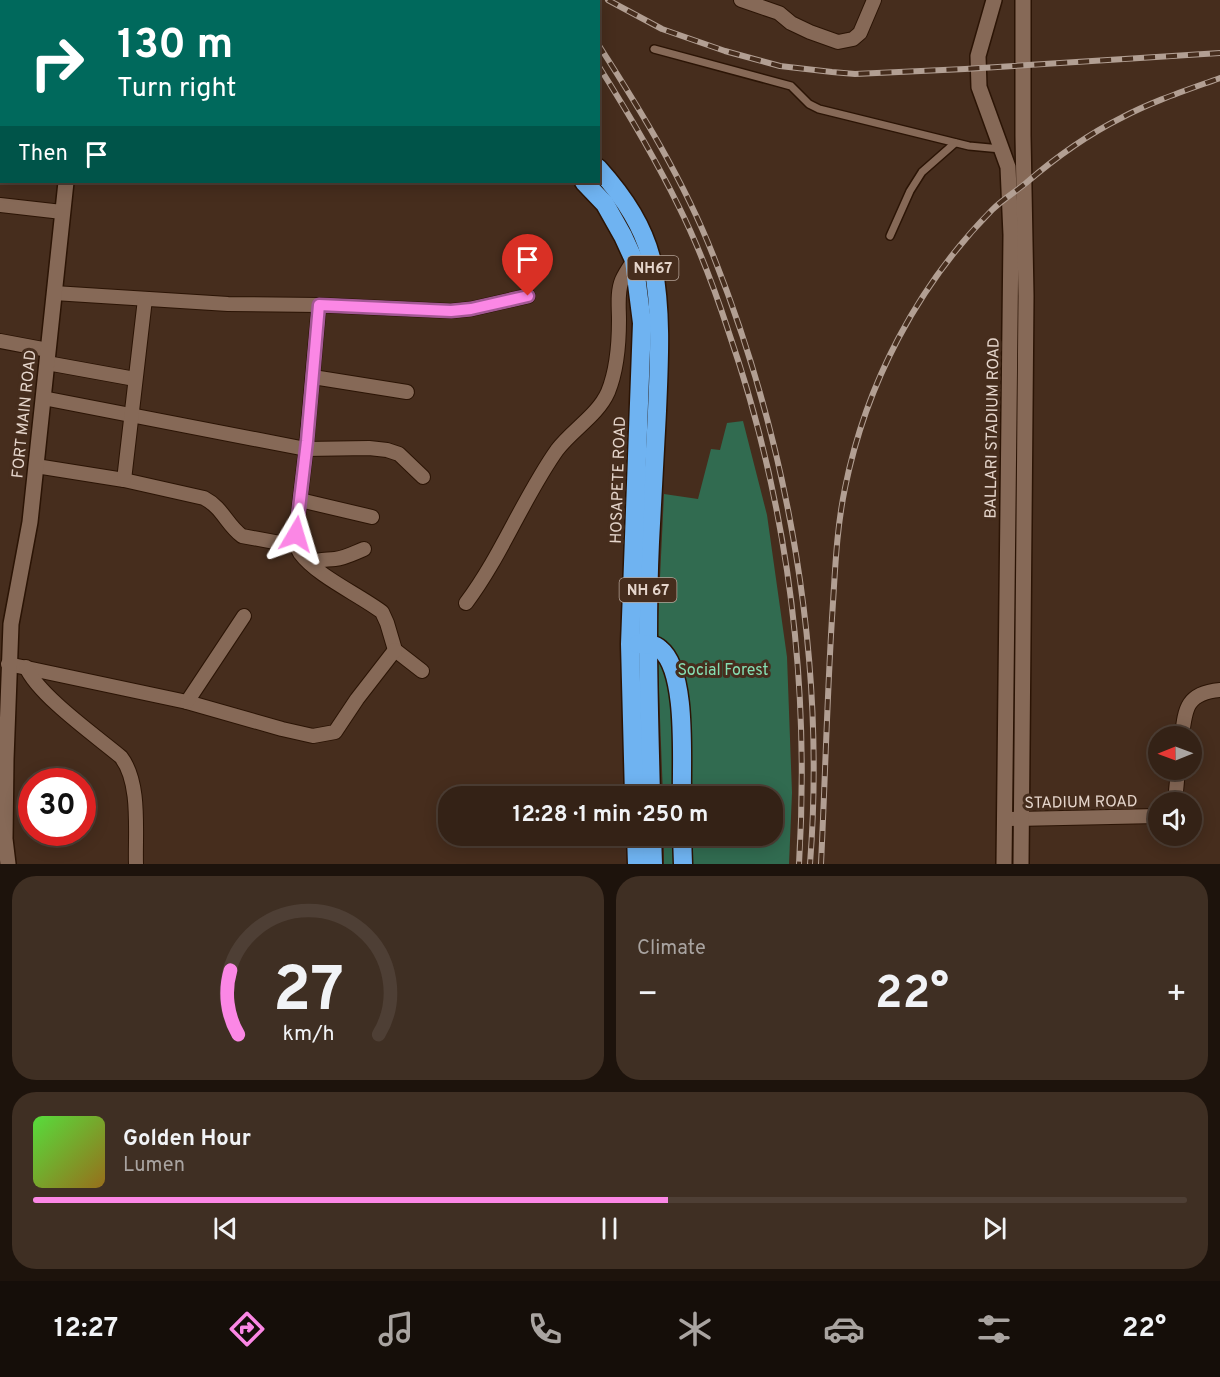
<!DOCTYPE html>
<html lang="en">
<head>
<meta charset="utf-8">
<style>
	body { margin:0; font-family:Overpass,sans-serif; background:#3f2f23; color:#f1f3f6; height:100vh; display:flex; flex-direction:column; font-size:22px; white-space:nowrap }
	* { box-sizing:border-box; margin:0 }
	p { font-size:20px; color:#a9a4a1 }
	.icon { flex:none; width:33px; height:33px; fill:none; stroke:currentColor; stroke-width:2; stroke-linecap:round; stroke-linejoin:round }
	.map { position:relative; height:864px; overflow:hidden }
	.sheet { display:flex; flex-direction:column; gap:12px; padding:12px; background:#1d130c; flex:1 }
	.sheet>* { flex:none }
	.banner { position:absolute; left:0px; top:0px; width:600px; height:183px; box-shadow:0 3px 15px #0003,0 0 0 2px #4e3f35; background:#00695c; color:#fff; overflow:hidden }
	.needle { width:39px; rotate:269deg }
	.fabs { position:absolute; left:1148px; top:726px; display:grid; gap:12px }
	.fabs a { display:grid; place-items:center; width:54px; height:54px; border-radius:50%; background:#342216; box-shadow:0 3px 15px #0003,0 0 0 2px #4e3f35; font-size:30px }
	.speed { position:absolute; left:18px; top:768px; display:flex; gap:12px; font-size:30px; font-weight:700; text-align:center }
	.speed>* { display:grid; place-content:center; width:78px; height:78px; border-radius:50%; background:#342216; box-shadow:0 3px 15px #0003,0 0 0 2px #4e3f35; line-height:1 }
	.speed .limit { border:9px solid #d22; background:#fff; color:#111 }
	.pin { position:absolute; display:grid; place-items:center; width:51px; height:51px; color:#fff; margin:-62px -26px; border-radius:50% 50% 50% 0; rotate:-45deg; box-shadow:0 0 6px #0007 }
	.pin .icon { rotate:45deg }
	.me { position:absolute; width:66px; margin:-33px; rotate:7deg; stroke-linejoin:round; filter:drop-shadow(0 0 4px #0008) }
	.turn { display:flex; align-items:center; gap:21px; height:126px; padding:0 18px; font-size:27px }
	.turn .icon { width:78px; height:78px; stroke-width:2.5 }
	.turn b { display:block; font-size:42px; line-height:51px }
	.then { display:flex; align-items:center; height:57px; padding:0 18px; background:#0003; gap:12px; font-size:22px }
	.big { font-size:45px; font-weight:700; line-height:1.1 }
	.sheet .widget { flex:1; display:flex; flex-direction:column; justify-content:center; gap:9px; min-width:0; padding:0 21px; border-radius:24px; background:#3f2f23 }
	.sheet .dial { align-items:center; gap:0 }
	.dial svg { height:156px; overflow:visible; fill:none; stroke:#4e3f35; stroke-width:7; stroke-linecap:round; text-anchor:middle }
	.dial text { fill:#f1f3f6; stroke:none }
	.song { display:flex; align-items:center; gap:18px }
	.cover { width:72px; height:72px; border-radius:9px; background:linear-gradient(135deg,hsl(110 70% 55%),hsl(40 70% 35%)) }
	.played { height:6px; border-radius:3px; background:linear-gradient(90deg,#fb87e5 55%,#4e3f35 55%) }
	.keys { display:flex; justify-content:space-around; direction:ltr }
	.heat { display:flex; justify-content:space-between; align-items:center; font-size:33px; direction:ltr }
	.sheet .tiles { flex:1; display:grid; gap:12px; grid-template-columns:1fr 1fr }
	.widget:last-child { grid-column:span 2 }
	.trip { position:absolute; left:438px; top:786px; width:345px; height:60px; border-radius:24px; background:#342216; box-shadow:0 3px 15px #0003,0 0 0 2px #4e3f35; font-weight:700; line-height:60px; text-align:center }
	.dock { display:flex; height:96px; justify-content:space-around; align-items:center; background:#150e09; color:#a9a4a1 }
	.dock .icon { width:42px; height:42px }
	.dock .active { color:#fb87e5 }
	.dock b { font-size:27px; color:#f1f3f6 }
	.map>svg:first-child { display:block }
	.green { fill:#316b50 }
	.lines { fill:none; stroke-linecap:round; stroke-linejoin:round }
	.lane-casing { stroke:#2b1405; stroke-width:10 }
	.street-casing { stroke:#2b1405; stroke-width:16 }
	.secondary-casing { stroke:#2b1405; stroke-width:18 }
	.highway-casing { stroke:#2b1405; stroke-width:21 }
	.lane { stroke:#866957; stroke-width:7 }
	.street { stroke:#866957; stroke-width:14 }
	.secondary { stroke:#866957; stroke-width:15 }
	.highway { stroke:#6fb3f1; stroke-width:18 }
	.rail-casing { stroke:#b29f93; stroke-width:6 }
	.rail { stroke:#462d1d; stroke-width:4; stroke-dasharray:11; stroke-linecap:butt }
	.route-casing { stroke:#a35895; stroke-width:15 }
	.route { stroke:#fb87e5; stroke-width:10 }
	.labels { text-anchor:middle; stroke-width:6; stroke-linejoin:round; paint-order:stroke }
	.shield { fill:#462d1d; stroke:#b5a397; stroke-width:1.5 }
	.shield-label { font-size:15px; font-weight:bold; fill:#e5d5cb }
	.street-label { font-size:16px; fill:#e5d5cb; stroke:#462d1d }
	.park-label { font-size:16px; fill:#86dfb3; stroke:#462d1d }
</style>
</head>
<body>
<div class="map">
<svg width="1220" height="864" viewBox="0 0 1220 864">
	<rect width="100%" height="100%" fill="#462d1d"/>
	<!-- green -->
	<polygon class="green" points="743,421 767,515 787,657 792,793 789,864 664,864 664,836 772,836 772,796 663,796 657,640 664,494 698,499 711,449 720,450 727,423"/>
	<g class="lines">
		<defs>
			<g id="lane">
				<polyline points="654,49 791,86 809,104 819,109 969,146 1001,149"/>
				<polyline points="890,236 910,191 922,172 955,143"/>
			</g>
			<g id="street">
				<polyline points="741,0 779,13 791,23 810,32 838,42 853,39 860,33 874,0"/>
				<polyline points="0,103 2,104"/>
				<polyline points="0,205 62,212"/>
				<polyline points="54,293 228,304 319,305 451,311 471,309 528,296"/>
				<path d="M319,305L306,449L296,534C296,541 296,547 300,553C317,576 358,594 382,612L387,623L395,650L422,671"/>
				<polyline points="0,341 48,350"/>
				<polyline points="47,363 135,379"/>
				<polyline points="313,377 407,392"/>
				<polyline points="43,398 306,449 369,448 387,450 399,454 423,477"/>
				<path d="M36,466L124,480L204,498C223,508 226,524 242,536L296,546"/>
				<polyline points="124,480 145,299"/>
				<polyline points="300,500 372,517"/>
				<path d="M310,563C319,559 326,560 335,559C345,558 354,553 364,549"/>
				<path d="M466,603C502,555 523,498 557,450C572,430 598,415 608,392C617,370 619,344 619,320C619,307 617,292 622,280C625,273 630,266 634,260"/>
				<polyline points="8,664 187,702 282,729 313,736 335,732 357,699 395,650"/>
				<path d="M26,667C38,695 96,736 121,757C141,783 135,832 136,864"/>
				<polyline points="187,702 244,616"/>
				<path d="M1182,736C1185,708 1187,693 1220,690"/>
				<polyline points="1175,802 1178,770"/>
				<polyline points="1010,819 1158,816"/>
			</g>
			<g id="secondary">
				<polyline points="994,0 978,56 979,87 1008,167 1011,235 1004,864"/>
				<polyline points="89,2 89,0"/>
				<polyline points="8,864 5,839 6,759 11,624 30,522 66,182"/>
				<polyline points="1021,864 1026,296 1023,136 1023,0"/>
			</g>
			<g id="highway">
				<polyline points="462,0 463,2"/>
				<polyline points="483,0 484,2"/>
				<path d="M598,168C624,197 645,228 653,266C662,313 659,363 657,411C655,455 652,499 650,542C646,627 649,712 651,796"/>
				<polyline points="584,182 605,204 623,236 634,260 642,323 630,644 634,796"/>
				<path d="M638,644C646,644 654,643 660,649C688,671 681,762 682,796"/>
				<polyline points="636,836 637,864"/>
				<polyline points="652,836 653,864"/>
				<polyline points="682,836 683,864"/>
			</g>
		</defs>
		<!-- lane casing -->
		<use href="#lane" class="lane-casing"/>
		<!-- street casing -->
		<use href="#street" class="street-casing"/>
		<!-- secondary casing -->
		<use href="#secondary" class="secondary-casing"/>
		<!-- highway casing -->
		<use href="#highway" class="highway-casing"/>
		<!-- lane -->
		<use href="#lane" class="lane"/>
		<!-- street -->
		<use href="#street" class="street"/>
		<!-- secondary -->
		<use href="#secondary" class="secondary"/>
		<!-- highway -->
		<use href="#highway" class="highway"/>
		<defs>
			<g id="rail">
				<polyline points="557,0 558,2"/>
				<polyline points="567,0 568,2"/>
				<polyline points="608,0 662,29 725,51 780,66 832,72 855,74 965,69 1220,53"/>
				<path d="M598,44C641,111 684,181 713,255C789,446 826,659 810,864"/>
				<path d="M598,65C627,111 655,158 679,207C699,247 715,290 729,333C788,504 810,684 799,864"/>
				<path d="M821,864C825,782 827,700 832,618C835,575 836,531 845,488C866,384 917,286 992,210C1002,200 1015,192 1026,183C1055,158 1087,135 1121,118C1153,101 1187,90 1220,78"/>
			</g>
		</defs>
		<!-- rail casing -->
		<use href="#rail" class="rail-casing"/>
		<!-- rail -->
		<use href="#rail" class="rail"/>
	</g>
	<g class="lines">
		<defs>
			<polyline id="route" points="296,534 307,441 319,305 451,311 471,309 528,296"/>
		</defs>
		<!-- route casing -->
		<use href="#route" class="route-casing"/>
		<!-- route -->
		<use href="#route" class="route"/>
	</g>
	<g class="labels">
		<!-- shield labels -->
		<g class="shield">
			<rect x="627.5" y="256" width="51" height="24" rx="4.5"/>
			<rect x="619.5" y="578" width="57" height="24" rx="4.5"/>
		</g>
		<g class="shield-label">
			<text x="653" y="273">NH67</text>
			<text x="648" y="595">NH 67</text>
		</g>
		<!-- street labels -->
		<g class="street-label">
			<text transform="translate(23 414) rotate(-84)" y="6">FORT MAIN ROAD</text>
			<text transform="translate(991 428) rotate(-89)" y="6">BALLARI STADIUM ROAD</text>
			<text transform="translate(617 480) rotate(-88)" y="6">HOSAPETE ROAD</text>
			<text transform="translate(1081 801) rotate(-1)" y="6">STADIUM ROAD</text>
		</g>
		<!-- park labels -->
		<g class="park-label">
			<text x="723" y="675">Social Forest</text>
		</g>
	</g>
</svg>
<div class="fabs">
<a><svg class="needle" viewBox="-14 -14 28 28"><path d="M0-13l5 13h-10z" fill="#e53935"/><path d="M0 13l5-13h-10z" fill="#a9a4a1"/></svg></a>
<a><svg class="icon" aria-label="sound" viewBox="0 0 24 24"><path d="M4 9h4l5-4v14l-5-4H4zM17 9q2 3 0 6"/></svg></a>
</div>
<div class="speed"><div class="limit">30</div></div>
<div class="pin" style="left:528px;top:296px;background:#d93025"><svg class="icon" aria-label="arrive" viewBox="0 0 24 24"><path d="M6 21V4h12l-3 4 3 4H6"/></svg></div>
<svg class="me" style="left:296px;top:534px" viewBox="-20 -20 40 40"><path d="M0-17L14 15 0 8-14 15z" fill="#fb87e5" stroke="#fff" stroke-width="4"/></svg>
<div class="trip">12:28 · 1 min · 250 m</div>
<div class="banner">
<div class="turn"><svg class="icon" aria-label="right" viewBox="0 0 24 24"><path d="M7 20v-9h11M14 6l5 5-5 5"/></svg><div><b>130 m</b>Turn right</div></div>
<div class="then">Then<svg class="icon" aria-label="arrive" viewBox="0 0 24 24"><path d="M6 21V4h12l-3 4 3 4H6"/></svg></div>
</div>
</div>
<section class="sheet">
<div class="tiles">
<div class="widget dial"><svg viewBox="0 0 100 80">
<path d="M14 69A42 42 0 1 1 86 69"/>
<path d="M14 69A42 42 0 0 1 10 36" stroke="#fb87e5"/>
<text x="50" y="56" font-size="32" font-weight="700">27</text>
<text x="50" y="72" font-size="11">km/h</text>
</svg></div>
<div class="widget"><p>Climate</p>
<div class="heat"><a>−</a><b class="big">22°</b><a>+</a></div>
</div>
<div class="widget">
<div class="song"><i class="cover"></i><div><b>Golden Hour</b><p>Lumen</p></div></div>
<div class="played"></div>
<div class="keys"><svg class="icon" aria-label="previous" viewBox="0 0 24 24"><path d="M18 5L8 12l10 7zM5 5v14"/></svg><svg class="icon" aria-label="pause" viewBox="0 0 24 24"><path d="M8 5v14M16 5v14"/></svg><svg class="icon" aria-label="next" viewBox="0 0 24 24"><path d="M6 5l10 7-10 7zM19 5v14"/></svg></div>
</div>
</div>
</section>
<nav class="dock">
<b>12:27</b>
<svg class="icon active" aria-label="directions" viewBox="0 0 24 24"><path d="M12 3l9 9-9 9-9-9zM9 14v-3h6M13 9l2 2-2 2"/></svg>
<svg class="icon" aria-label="music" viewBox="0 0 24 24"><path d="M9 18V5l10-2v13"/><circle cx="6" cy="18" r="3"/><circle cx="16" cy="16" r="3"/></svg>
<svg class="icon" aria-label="phone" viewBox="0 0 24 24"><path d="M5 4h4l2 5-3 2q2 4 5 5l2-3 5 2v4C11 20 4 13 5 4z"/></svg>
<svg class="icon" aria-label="climate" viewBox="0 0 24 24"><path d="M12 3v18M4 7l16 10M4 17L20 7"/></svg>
<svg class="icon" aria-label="car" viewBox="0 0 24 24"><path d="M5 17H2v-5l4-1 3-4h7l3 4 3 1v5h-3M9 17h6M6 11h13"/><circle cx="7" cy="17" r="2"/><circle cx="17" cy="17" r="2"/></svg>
<svg class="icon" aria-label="filters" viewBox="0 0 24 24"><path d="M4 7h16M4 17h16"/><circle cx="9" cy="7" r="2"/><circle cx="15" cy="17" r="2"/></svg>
<b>22°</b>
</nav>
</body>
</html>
